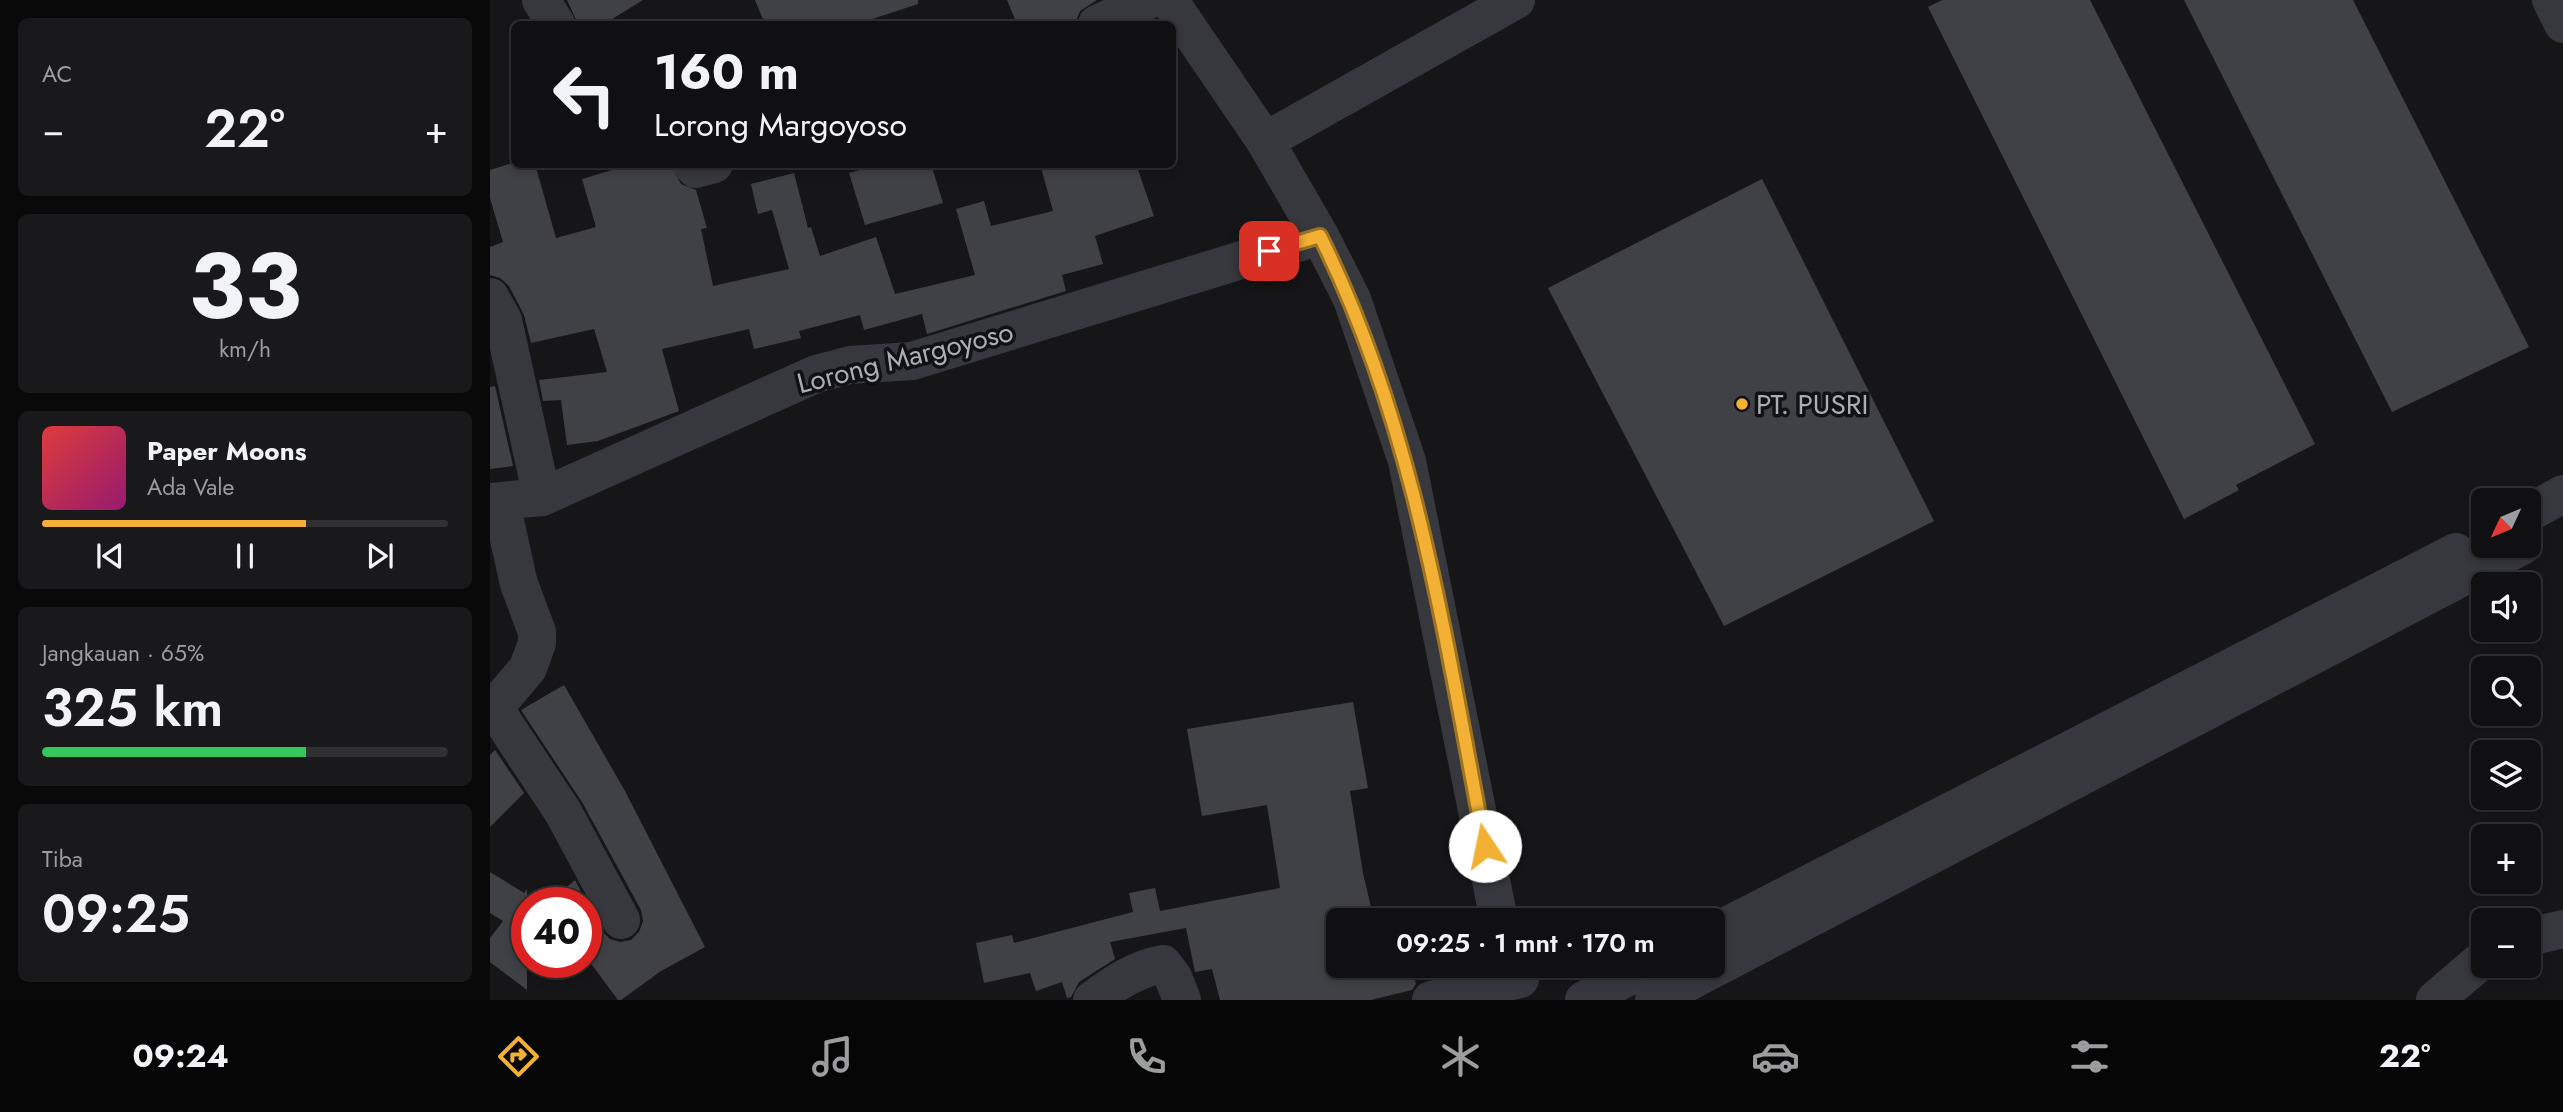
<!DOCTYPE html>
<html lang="id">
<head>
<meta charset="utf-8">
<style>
	body { margin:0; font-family:Jost,sans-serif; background:#19191b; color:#f1f3f6; height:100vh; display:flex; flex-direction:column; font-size:26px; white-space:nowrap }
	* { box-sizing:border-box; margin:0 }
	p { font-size:23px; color:#9c9d9f }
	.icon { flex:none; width:38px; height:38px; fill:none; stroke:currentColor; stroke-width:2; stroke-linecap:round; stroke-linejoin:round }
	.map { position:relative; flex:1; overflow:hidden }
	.drawer { display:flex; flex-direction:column; gap:18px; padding:18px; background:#09090a; width:490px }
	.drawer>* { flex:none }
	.guide { position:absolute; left:21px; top:21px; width:665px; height:147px; border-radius:10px; box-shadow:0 4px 10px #0003,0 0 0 2px #303032; background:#101012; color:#f1f3f6; overflow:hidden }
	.needle { width:46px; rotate:226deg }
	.buttons { position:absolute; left:1981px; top:488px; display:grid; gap:14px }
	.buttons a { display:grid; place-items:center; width:70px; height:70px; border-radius:10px; background:#101012; box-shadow:0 4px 10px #0003,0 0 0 2px #303032; font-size:35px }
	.speed { position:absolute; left:21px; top:887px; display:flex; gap:14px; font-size:35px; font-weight:700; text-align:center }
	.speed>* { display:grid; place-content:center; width:91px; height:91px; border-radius:50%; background:#101012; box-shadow:0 4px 10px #0003,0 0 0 2px #303032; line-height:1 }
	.speed .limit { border:10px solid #d22; background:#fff; color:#111 }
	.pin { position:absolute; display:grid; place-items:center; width:60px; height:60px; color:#fff; margin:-30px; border-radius:14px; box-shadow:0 4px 10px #0006 }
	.me { position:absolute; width:77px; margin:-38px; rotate:349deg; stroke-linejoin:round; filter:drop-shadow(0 0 5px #0008) }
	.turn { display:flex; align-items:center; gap:24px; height:147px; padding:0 28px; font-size:32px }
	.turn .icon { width:91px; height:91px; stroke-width:2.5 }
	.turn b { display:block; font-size:49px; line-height:60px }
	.big { font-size:52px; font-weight:600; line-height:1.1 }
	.drawer .widget { flex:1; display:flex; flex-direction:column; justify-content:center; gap:10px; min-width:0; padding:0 24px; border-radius:10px; background:#19191b }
	.drawer .dial { align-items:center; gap:0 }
	.dial b { font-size:91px; line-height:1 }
	.song { display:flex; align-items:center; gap:21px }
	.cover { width:84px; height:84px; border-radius:10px; background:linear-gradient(135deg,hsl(0 70% 55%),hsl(320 70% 35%)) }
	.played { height:7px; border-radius:4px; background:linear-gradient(90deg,#f2b134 65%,#303032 65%) }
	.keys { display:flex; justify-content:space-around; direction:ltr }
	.heat { display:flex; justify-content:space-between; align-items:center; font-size:38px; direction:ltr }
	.charge { height:10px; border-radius:5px; background:linear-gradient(90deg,#34c759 65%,#303032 0) }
	.trip { position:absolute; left:836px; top:908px; width:399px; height:70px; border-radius:10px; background:#101012; box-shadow:0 4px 10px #0003,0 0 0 2px #303032; font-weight:600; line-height:70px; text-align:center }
	.menu { display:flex; height:112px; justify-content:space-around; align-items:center; background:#060607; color:#9c9d9f }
	.menu .icon { width:49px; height:49px }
	.menu .on { color:#f2b134 }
	.menu b { font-size:32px; color:#f1f3f6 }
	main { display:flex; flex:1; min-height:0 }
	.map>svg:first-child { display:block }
	.building { fill:#404145 }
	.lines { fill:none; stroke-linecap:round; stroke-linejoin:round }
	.minor { stroke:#37383d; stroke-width:38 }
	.route-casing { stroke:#9d7322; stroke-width:18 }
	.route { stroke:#f2b134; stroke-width:12 }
	.poi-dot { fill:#f2b134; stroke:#111113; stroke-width:2.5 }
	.labels { text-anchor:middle; stroke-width:7; stroke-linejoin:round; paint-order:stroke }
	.street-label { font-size:28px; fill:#a8adb8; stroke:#111113 }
	.poi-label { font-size:28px; fill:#a8adb8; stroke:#111113; text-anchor:start }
</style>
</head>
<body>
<main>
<section class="drawer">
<div class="widget"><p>AC</p>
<div class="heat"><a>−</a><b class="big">22°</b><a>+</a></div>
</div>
<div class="widget dial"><b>33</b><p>km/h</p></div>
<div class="widget">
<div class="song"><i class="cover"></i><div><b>Paper Moons</b><p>Ada Vale</p></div></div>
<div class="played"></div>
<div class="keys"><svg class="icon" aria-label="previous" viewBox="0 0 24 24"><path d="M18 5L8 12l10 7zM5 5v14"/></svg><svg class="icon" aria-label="pause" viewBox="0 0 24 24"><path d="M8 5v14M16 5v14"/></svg><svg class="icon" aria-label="next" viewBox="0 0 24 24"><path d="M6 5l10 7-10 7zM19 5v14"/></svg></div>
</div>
<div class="widget"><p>Jangkauan · 65%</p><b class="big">325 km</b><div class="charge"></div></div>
<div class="widget"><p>Tiba</p><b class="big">09:25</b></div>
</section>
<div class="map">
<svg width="2073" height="1000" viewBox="0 0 2073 1000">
	<rect width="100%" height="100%" fill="#161618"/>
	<!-- building -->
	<g class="building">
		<polygon points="77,0 153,0 114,24 88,24"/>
		<polygon points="265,0 428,0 428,4 367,24 275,24"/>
		<polygon points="517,0 607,0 590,11 585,23 580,24 527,24"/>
		<polygon points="1452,0 1600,0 1825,444 1746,485 1749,490 1694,519 1438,7"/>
		<polygon points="1694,0 1863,0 2039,347 1902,412"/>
		<polygon points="19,164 45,164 66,238 106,227 92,179 142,164 180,164 191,184 206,190 217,228 211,229 223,286 299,269 282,210 268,214 261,184 304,173 318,228 321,227 330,256 386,237 405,294 485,275 466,209 494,201 501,226 563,211 550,164 646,164 664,216 605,236 613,264 572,275 576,291 437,334 432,314 374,330 370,315 309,331 311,338 264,349 259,329 172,349 189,411 108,441 77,445 71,400 53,401 49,380 117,372 104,329 41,343 34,315 19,286 10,278 0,275 0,247 13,242 0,198 0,170"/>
		<polygon points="390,164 441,164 453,203 375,225 359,173"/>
		<polygon points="1272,179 1444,521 1234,626 1058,288"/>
		<polygon points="5,386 23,466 0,469 0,387"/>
		<polygon points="74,685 135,791 215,947 171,971 131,1000 128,1000 96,957 96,902 112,931 120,939 130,942 141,940 149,932 153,921 151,910 92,802 31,710"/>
		<polygon points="863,702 878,788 860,791 873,873 884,920 849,920 849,966 921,966 926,984 922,990 881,1000 730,1000 722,969 705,972 696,928 620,942 625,959 589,982 581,997 577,998 572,982 546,991 540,973 494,983 486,943 522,935 524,943 643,912 639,893 665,888 670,911 790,888 777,805 712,816 697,729"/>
		<polygon points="5,750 34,793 0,827 0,755"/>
		<polygon points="0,872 34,893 37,889 37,990 0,962 0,938 13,921 0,913"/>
		<polygon points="85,880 94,898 90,903 58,903"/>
	</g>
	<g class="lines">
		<!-- minor -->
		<g class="minor">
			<polyline points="51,0 66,24"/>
			<polyline points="679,0 775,141 830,236 862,299 917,461 1009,920"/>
			<polyline points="2061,0 2073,24"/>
			<polyline points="607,24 659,0"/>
			<polyline points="775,141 1026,0"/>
			<polyline points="201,164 206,169 224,164"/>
			<polyline points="0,297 13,320 52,497"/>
			<polyline points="0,502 52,497 326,374 360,365 422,361 830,236"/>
			<polyline points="2039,513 2073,494"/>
			<polyline points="4,708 73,812 131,920"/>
			<polyline points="0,713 38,668 47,643 47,632 29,584 11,503"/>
			<polyline points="1223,933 1966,552"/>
			<polyline points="2039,937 2073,929"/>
			<path d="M602,1000C624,984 645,969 673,964L683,977L692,1000"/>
			<polyline points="941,1000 1030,979"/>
			<polyline points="1094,1000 1159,966"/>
			<polyline points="1164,1000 2032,546"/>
			<polyline points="1945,1000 1993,959"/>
		</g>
	</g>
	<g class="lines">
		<defs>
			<path id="route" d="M779,251L830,236C925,426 955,639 995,846"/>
		</defs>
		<!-- route casing -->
		<use href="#route" class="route-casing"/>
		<!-- route -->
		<use href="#route" class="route"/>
	</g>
	<!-- markers -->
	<circle class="poi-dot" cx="1252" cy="404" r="7"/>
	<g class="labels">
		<!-- street labels -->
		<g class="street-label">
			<text transform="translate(415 357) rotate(-14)" y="10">Lorong Margoyoso</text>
		</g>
		<!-- poi labels -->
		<g class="poi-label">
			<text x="1266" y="414">PT. PUSRI</text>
		</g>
	</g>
</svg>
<div class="buttons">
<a><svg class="needle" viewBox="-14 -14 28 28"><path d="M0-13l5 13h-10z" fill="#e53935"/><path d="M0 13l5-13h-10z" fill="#9c9d9f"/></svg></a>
<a><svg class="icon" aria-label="sound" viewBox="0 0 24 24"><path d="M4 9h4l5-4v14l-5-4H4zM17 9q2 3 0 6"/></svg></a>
<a><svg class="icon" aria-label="search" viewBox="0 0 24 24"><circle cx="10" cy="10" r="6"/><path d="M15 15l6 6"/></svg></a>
<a><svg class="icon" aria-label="layers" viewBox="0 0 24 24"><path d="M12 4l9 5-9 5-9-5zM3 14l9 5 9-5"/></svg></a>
<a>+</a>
<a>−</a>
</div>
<div class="speed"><div class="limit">40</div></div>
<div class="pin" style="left:779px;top:251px;background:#d93025"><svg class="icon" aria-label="arrive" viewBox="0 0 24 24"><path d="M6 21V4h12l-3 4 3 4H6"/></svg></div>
<svg class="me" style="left:995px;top:846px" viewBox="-20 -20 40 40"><circle r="19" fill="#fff"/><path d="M0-13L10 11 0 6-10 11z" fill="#f2b134"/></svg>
<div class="trip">09:25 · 1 mnt · 170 m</div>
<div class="guide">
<div class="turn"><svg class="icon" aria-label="left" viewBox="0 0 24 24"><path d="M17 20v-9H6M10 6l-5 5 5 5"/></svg><div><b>160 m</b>Lorong Margoyoso</div></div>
</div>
</div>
</main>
<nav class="menu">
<b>09:24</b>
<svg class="icon on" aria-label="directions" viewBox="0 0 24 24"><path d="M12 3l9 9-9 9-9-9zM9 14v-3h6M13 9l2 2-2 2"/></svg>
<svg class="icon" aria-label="music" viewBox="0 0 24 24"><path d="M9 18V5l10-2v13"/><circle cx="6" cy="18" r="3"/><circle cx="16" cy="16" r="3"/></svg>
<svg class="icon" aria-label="phone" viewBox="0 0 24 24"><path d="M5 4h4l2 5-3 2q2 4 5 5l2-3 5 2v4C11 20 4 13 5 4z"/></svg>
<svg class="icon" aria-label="climate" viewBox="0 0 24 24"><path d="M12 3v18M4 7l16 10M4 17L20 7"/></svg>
<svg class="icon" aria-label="car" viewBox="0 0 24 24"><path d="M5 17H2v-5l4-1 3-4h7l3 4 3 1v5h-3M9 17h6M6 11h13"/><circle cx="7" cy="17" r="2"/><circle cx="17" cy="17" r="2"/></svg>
<svg class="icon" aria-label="filters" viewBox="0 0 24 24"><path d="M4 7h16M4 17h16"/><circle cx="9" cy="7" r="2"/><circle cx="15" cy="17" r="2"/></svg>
<b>22°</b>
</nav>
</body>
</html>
